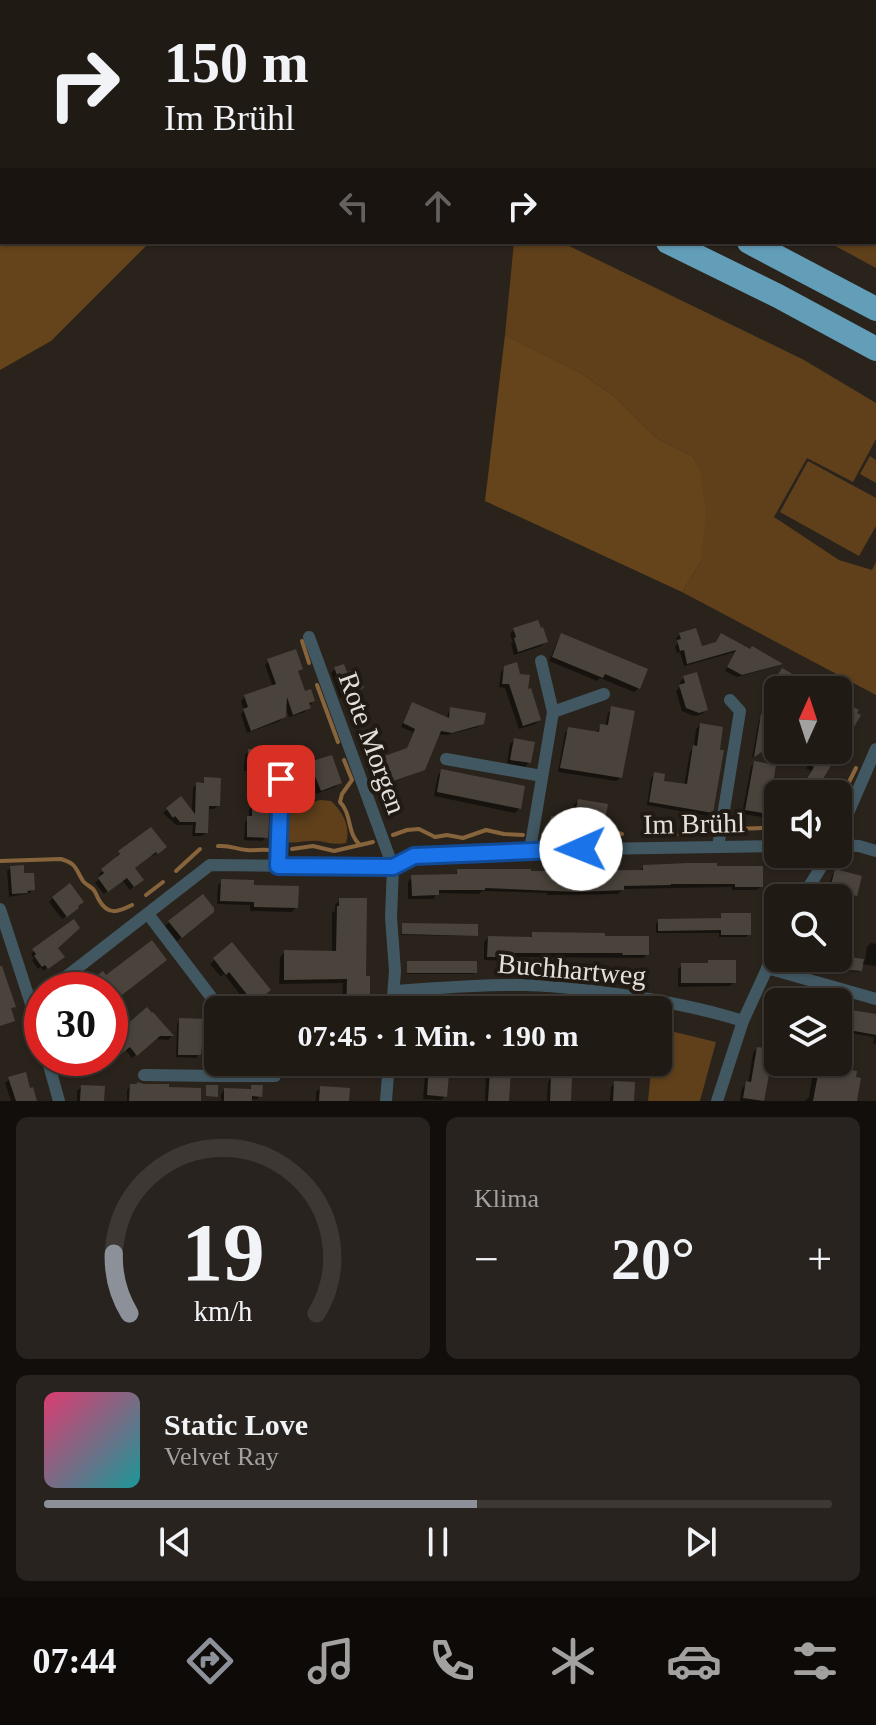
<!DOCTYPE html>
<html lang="de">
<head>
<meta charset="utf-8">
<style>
	body { margin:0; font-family:Georgia,serif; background:#28231e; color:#f1f3f6; height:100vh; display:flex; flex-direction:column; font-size:30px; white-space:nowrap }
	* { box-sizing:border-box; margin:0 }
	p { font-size:26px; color:#a2a1a0 }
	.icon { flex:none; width:44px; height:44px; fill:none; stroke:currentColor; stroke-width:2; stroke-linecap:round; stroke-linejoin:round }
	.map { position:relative; height:1101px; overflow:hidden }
	.sheet { display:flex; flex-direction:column; gap:16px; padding:16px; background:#120e0c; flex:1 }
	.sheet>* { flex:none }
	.top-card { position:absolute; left:0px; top:0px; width:876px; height:244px; box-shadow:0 2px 6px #0004,0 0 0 2px #3d3834; background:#201a15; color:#f1f3f6; overflow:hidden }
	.needle { width:52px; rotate:3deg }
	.controls { position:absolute; left:764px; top:676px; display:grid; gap:16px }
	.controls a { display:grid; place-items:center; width:88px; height:88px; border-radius:12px; background:#201a15; box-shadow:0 2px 6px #0004,0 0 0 2px #3d3834; font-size:40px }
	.speed { position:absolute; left:24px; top:972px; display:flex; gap:16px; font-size:40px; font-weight:700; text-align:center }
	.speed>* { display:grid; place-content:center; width:104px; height:104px; border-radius:50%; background:#201a15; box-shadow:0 2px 6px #0004,0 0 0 2px #3d3834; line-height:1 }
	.speed .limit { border:12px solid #d22; background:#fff; color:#111 }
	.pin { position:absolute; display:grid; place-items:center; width:68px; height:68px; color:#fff; margin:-34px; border-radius:16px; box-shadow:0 4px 12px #0006 }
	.me { position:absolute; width:88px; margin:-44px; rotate:269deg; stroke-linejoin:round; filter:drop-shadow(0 0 6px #0008) }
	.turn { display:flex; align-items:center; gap:28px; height:168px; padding:0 32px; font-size:36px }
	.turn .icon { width:104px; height:104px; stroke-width:2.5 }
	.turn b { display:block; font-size:56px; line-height:68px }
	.lanes { display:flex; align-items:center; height:76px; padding:0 32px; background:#0003; justify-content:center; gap:40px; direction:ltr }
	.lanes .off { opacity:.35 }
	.big { font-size:60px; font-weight:600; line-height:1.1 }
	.sheet .widget { flex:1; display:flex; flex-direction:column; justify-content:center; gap:12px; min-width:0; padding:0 28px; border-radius:12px; background:#28231e }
	.sheet .dial { align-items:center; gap:0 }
	.dial svg { height:208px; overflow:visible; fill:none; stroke:#3d3834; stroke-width:7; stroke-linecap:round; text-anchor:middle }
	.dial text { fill:#f1f3f6; stroke:none }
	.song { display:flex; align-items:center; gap:24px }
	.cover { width:96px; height:96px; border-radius:12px; background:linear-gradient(135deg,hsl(340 70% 55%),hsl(180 70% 35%)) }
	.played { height:8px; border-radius:4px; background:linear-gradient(90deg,#8c9099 55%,#3d3834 55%) }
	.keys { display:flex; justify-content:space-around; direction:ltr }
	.heat { display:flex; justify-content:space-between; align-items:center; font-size:44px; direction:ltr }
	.sheet .tiles { flex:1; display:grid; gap:16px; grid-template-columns:1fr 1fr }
	.widget:last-child { grid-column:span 2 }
	.trip { position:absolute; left:204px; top:996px; width:468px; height:80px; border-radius:12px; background:#201a15; box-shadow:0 2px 6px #0004,0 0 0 2px #3d3834; font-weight:600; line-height:80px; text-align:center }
	.tabs { display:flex; height:128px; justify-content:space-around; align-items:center; background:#0d0a08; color:#a2a1a0 }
	.tabs .icon { width:56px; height:56px }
	.tabs .active { color:#8c9099 }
	.tabs b { font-size:36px; color:#f1f3f6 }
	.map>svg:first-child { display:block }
	.green { fill:#5f401b }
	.forest { fill:#65441b }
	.shadow { fill:#0007 }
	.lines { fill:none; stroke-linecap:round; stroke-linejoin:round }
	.stream { stroke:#88643c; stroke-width:4 }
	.building { fill:#4a433b }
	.street { stroke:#415862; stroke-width:12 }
	.highway { stroke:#639eb8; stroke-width:24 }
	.route-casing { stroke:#114b97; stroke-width:20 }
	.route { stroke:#1a73e8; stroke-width:14 }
	.labels { text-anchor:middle; stroke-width:8; stroke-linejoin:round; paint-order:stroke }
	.street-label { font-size:28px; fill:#e3dfda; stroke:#201a13 }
</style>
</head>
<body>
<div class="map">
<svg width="876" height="1101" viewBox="0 0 876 1101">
	<rect width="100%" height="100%" fill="#2a231c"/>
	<!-- green -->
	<g class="green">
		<polygon points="874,220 876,221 876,268 828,242 874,242"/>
		<polygon points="514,242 561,242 804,360 876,403 876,439 853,482 807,458 774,517 839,560 872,570 876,562 876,695 682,592 701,561 700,471 692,456 655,437 614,396 579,372 505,335"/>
		<polygon points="870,456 876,460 876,483 860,474"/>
		<polygon points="808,461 876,498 876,526 859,556 780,512"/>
		<path d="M320,800L331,801C343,812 351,827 346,843C334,845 330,843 319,841C307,840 296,844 284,842L285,815L294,808Z"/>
		<polygon points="658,1028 716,1042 700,1101 648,1101 652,1062 658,1062"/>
	</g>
	<!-- forest -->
	<g class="forest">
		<polygon points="0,0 20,0 25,2 2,2 2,242 150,242 51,341 0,370"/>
		<polygon points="505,335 579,372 614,396 655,437 692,456 700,470 706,513 701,561 682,592 485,501"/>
	</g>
	<!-- shadow -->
	<g class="shadow">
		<polygon points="514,630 546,642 541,646 514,655 511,644 513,642 510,634"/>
		<polygon points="680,635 700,649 715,645 718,639 780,664 777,666 737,677 725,671 735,652 684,666 680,652 677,653 675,646 678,643 676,638"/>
		<polygon points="562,636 639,688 634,692 600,678 597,681 549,661 558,640"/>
		<polygon points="269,661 300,669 296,673 304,694 313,701 305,712 289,717 285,706 284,716 280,721 247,733 241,714 244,710 241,701 245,697 273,687 265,665"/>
		<polygon points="505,668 526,692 539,720 535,724 519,729 505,688 499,687 501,672"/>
		<polygon points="335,669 346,674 362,687 358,691 340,698 331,673"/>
		<polygon points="782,671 819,690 778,690 778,700 768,692"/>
		<polygon points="684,678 706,710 702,714 694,716 682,711 676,691 681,686 680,682"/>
		<polygon points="413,704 447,719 448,713 451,709 482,723 478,727 447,735 437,734 423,768 419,772 384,785 377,763 380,759 406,751 413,732 401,727 409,708"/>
		<polygon points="612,709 621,777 616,781 558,772 565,733 569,729 596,733 601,726 605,727 608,713"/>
		<polygon points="762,716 772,726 778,726 778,732 770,747 752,758 759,720"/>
		<polygon points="700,725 711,812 707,816 647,805 651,778 655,774 661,783 684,786 690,752 694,747 696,729"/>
		<polygon points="514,740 529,762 525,767 507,763 510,744"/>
		<polygon points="817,750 825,750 817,785 827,794 801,794 799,793 811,771 806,768"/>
		<polygon points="248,751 284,761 280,765 267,765 267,772 263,776 252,775 252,771 244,771 245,755"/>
		<polygon points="754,763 766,813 762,817 742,814 751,767"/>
		<polygon points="310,764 339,783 335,787 316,794 306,768"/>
		<polygon points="442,771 520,808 515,813 434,796 438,775"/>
		<polygon points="205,779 218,806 214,809 207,809 206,833 202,836 192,836 193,825 176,825 163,813 181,799 192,813 193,788 197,784 201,785"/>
		<polygon points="578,801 603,819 599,824 572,819 574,805"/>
		<polygon points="253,806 266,837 262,841 244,840 245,822 249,818 249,810"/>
		<polygon points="164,847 153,856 151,854 133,868 138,883 130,890 122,880 104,894 95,883 101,877 99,874 117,859 116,857 120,853"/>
		<polygon points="644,867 715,868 761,886 757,890 732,890 732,887 623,889 618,894 547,895 547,893 482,891 479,894 437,893 433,899 408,899 408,882 412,877 453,876 458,871 529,873 638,872"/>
		<polygon points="11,868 22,875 33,889 30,893 9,897 7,871"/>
		<polygon points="836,872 855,894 851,898 840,895 838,904 838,898 826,898 832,875"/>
		<polygon points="222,881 252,887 296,907 292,912 250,911 250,905 217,904 218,885"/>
		<polygon points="53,898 73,912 62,919 49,902"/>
		<polygon points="340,900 364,978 367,1010 342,1010 343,983 279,984 280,957 285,952 332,953 332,913 335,911 335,905"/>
		<polygon points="210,915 177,941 165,926 169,922"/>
		<polygon points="722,915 749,934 746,937 719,937 719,933 656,933 656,924 659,921 719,918"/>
		<polygon points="403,925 476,935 474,936 401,935"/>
		<polygon points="533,934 603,938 647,954 643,958 513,957 508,961 484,960 484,942 488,938 529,939"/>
		<polygon points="838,935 846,936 844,953 840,956 838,956"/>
		<polygon points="871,943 876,944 876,966 861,964 859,972 847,971 850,959 865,961 867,947"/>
		<polygon points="232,945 262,996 246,1008 246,1002 224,974 221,977 210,964"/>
		<polygon points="56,948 59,960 43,971 41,967 38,969 32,960 34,959 31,954 34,951"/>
		<polygon points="796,958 815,958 812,962 796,960"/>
		<polygon points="709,962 734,982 730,986 678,987 678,969 682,965 706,965"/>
		<polygon points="408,963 475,972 473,974 407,974"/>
		<polygon points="781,996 813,1002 778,1002 778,1018 775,1017 778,1000"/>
		<polygon points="495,1005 513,1006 513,1010 491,1010"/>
		<polygon points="838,1009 876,1021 876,1044 873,1044 874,1037 838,1031"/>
		<polygon points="153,1015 172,1036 168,1040 154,1039 132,1058 125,1049 96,1072 86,1059 110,1058 110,1041"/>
		<polygon points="180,1020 203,1044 199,1048 199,1054 196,1058 176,1057 177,1024"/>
		<polygon points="757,1049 778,1052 778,1062 780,1062 779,1070 766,1079 762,1101 740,1101 742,1088 748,1084 753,1053"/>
		<polygon points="247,1062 268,1062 268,1063 263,1068 247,1068"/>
		<polygon points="426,1062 448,1062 445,1096 441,1100 423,1099"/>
		<polygon points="823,1062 832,1069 850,1101 805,1101 809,1097 812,1078 816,1069"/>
		<polygon points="491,1073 507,1101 485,1101 486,1077"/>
		<polygon points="552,1077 569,1101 547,1101 548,1082"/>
		<polygon points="10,1079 35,1101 11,1101 5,1083"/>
		<polygon points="615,1083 632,1101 610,1101 611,1087"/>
		<polygon points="131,1086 199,1101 127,1101 127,1090"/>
		<polygon points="82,1087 102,1101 77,1101 77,1091"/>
		<polygon points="252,1087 260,1096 257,1099 221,1101 221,1094 224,1090 247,1091"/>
		<polygon points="321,1088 347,1101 316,1101 316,1092"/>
	</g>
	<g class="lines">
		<!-- stream -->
		<g class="stream">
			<polyline points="302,641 309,663"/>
			<polyline points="317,685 338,742"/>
			<path d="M344,760L352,780L342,794L340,802C352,814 347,834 360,845"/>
			<polyline points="844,800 847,786 856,768"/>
			<path d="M734,829C749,828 763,829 778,826"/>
			<polyline points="644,833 664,831 680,834 697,829 706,832 713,830"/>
			<polyline points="393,835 407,830 419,829 435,837 447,835 463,838 486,830 504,834 523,835"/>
			<polyline points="543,835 557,831 571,834 600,828 622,834"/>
			<path d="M218,846C231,845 235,849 247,850C254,851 261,849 268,850"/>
			<polyline points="292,849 313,846 334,851 373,842"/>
			<path d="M0,861L61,859C77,864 75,868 83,881C85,884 90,886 93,889C96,892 97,897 99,900C108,916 118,912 132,905"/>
			<polyline points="176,871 200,849"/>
			<polyline points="146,895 163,882"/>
		</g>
	</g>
	<!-- building -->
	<g class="building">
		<polygon points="538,620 541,628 543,627 548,642 518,652 514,638 516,637 513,628"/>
		<polygon points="696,628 702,646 716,642 721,633 750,649 752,646 783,664 742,675 727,667 736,650 687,664 684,650 680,651 677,640 681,639 679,633"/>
		<polygon points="561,633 648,669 640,689 605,674 603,678 552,657"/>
		<polygon points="296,649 303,669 298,671 305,691 311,689 315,701 309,703 311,708 293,715 287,697 286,717 251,731 243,709 248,707 244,695 276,684 267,659"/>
		<polygon points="517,662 520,674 530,675 528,689 531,688 541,720 523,726 509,684 502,684 504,666"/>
		<polygon points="344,664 347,672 357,669 364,688 344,695 334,667"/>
		<polygon points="782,668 820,690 769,690"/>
		<polygon points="697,672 708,710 699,713 686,708 679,685 685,683 683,676"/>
		<polygon points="838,699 859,710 857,713 861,715 820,784 838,794 801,794 804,789 801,788 814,767 809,764 816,750 838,750"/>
		<polygon points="412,702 449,718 450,707 486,713 484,724 452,733 441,731 425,770 388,783 379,758 407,748 415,729 403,723"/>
		<polygon points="611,706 635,711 622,778 560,768 568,727 599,732 600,724 608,725"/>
		<polygon points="761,714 776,716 775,724 778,724 778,735 775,744 754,757"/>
		<polygon points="700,723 723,727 720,750 724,750 713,813 649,802 654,772 665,774 664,781 687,784 693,745 697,746"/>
		<polygon points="514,738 535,742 531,763 510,760"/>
		<polygon points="248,749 286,750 286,762 269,762 269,773 254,772 254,768 247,768"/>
		<polygon points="332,755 342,783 321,791 309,762"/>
		<polygon points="754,761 776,765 768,814 745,810"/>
		<polygon points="441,769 525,786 521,809 437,792"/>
		<polygon points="204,777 221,778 220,806 209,806 208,833 195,833 196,822 180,822 175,816 173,818 166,808 181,796 195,814 196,782 204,783"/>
		<polygon points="578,799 608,804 605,820 575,815"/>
		<polygon points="252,804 270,805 268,838 247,837 247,816 252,816"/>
		<polygon points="564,815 564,827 551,827 551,816"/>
		<polygon points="151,827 167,847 158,854 156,852 135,868 144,880 134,887 127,878 108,892 98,878 104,873 101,869 120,854 118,851"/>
		<polygon points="689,863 717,863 717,866 763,866 763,887 735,887 735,884 671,884 671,885 624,886 624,890 578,892 485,888 485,890 439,890 439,895 412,896 411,875 457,874 457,869 531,869 531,871 643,870 643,865"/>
		<polygon points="24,865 24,873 34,873 35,890 27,891 28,893 12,894 10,866"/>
		<polygon points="835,869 862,876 857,896 830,889"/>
		<polygon points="221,879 254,880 254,885 299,886 298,908 254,907 254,902 220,901"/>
		<polygon points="70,883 84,902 78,906 79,908 67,917 52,897"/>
		<polygon points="203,894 214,908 214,912 182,938 168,921"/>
		<polygon points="339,898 367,898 366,976 370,976 370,1010 346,1010 347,979 284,980 284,950 336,951 337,906 339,906"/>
		<polygon points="721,913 751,913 751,935 721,935 721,930 658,931 658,919 721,918"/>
		<polygon points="74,919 80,928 58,948 65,957 48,969 45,965 42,967 34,956 36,954 32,949"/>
		<polygon points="402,923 478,924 478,936 402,934"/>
		<polygon points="532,932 605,933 605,936 649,936 649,955 622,955 623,953 515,953 515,957 487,957 488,936 532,937"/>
		<polygon points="152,940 167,960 122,995 118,990 110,996 110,990 78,990 103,971 106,975"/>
		<polygon points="232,942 271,990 261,998 249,997 229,972 226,975 213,958"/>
		<polygon points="849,957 864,959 862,971 848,970"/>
		<polygon points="708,960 736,960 736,983 681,983 681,963 708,963"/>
		<rect x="407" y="961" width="70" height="12"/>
		<polygon points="0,966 2,966 16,1007 11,1008 15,1021 0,1026"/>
		<polygon points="147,1007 152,1013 153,1012 174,1036 160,1036 137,1056 130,1047 110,1062 110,1039"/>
		<polygon points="838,1008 876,1014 876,1035 838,1028"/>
		<polygon points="179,1018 206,1019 205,1045 202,1045 201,1055 178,1055"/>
		<polygon points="757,1047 778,1050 778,1074 769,1075 764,1101 743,1098 746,1081 751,1082"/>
		<polygon points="429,1062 450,1062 447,1097 427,1095"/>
		<polygon points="822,1062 835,1062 834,1067 857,1071 856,1077 861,1078 857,1101 813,1101 819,1069 821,1069"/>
		<polygon points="490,1070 511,1072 509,1101 488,1101"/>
		<polygon points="26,1072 30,1088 33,1087 37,1101 16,1101 8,1077"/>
		<polygon points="551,1075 572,1077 571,1101 550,1101"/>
		<polygon points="614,1081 635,1082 634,1101 613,1101"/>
		<polygon points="137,1082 144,1084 169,1084 169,1087 201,1088 201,1101 129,1101 130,1084 137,1084"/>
		<polygon points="81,1085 105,1086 104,1101 80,1101"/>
		<polygon points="206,1085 218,1085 218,1097 206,1096"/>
		<polygon points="251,1085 263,1085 262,1097 252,1096 252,1101 224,1101 224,1088 251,1089"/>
		<polygon points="320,1086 350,1088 349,1101 319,1101"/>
	</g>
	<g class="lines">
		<!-- street -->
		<g class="street">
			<polyline points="309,637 393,867 391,917 395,971 392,1010"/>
			<polyline points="541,661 553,712"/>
			<polyline points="446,759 542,776"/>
			<polyline points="838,836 876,749"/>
			<polyline points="838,845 859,846 876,851"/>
			<polyline points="718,847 740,711 730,700"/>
			<polyline points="530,850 553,712 604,694"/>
			<polyline points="278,866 281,779"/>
			<polyline points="802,898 829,854"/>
			<polyline points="0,909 31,1004"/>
			<polyline points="148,914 221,1010"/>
			<polyline points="767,968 876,999"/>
			<polyline points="49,990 210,865 393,867 414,856 530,850 778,846"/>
			<path d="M394,991C437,988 480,984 524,985C554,985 586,990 616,994C659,1000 702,1008 743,1021"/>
			<polyline points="42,995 31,1004 42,1042"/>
			<polyline points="47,1058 59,1101"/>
			<polyline points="144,1075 219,1076 219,1062"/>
			<polyline points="219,1076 275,1076"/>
			<polyline points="386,1101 389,1062"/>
			<polyline points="717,1101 743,1021 778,945"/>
		</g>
		<!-- highway -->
		<g class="highway">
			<polyline points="103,0 109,2"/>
			<polyline points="203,0 208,2"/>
			<polyline points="668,242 778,296 876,349"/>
			<polyline points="749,242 876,309"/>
		</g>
	</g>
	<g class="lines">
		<defs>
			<polyline id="route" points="281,779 278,866 393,867 414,856 581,849"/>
		</defs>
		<!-- route casing -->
		<use href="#route" class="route-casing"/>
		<!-- route -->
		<use href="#route" class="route"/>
	</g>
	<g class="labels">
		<!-- street labels -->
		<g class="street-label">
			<text transform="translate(373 743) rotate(70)" y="10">Rote Morgen</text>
			<text transform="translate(694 823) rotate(-1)" y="10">Im Brühl</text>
			<text transform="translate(572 969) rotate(5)" y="10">Buchhartweg</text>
		</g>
	</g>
</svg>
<div class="controls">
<a><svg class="needle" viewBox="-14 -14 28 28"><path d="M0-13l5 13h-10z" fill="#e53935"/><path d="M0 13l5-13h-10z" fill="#a2a1a0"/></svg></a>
<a><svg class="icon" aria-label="sound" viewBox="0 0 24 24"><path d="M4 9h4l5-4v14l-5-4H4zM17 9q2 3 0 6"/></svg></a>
<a><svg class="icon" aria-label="search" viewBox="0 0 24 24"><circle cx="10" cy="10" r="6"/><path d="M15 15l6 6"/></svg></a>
<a><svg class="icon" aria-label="layers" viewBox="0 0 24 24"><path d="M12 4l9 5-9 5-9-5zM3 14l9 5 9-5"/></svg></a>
</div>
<div class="speed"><div class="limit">30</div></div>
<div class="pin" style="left:281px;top:779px;background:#d93025"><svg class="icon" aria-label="arrive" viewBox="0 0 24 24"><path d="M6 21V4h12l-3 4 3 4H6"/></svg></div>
<svg class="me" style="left:581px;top:849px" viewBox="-20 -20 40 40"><circle r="19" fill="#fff"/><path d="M0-13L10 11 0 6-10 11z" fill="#1a73e8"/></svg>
<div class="trip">07:45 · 1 Min. · 190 m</div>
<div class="top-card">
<div class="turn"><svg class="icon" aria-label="right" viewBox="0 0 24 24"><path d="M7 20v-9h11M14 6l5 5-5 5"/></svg><div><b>150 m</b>Im Brühl</div></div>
<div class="lanes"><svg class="icon off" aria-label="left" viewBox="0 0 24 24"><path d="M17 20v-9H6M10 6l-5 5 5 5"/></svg><svg class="icon off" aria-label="ahead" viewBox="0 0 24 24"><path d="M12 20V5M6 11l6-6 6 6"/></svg><svg class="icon" aria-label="right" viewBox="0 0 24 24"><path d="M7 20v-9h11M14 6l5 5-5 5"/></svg></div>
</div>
</div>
<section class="sheet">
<div class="tiles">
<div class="widget dial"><svg viewBox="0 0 100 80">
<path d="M14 69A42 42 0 1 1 86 69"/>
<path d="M14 69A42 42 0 0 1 8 46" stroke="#8c9099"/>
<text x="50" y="56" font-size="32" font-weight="700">19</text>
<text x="50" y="72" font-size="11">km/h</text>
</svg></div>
<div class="widget"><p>Klima</p>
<div class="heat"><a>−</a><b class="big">20°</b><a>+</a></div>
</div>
<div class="widget">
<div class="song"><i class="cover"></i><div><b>Static Love</b><p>Velvet Ray</p></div></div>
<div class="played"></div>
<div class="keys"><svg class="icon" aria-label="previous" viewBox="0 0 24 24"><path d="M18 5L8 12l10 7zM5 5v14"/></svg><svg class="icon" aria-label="pause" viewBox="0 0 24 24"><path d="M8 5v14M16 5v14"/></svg><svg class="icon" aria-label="next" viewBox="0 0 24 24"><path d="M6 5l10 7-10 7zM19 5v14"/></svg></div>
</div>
</div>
</section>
<nav class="tabs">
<b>07:44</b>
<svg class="icon active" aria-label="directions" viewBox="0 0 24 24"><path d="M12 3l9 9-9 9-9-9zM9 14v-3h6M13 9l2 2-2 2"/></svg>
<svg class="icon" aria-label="music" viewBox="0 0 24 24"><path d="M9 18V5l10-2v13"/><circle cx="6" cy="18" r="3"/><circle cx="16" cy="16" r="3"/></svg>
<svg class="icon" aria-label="phone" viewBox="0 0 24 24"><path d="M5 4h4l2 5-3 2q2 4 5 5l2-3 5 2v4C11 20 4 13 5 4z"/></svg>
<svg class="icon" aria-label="climate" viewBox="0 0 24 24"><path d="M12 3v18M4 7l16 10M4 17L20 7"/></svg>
<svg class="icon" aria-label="car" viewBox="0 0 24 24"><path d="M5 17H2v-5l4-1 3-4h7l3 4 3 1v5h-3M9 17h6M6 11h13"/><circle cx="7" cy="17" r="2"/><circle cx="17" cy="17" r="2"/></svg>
<svg class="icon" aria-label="filters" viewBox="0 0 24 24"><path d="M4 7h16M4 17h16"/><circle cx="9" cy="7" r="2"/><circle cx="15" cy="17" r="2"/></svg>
</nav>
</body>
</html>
